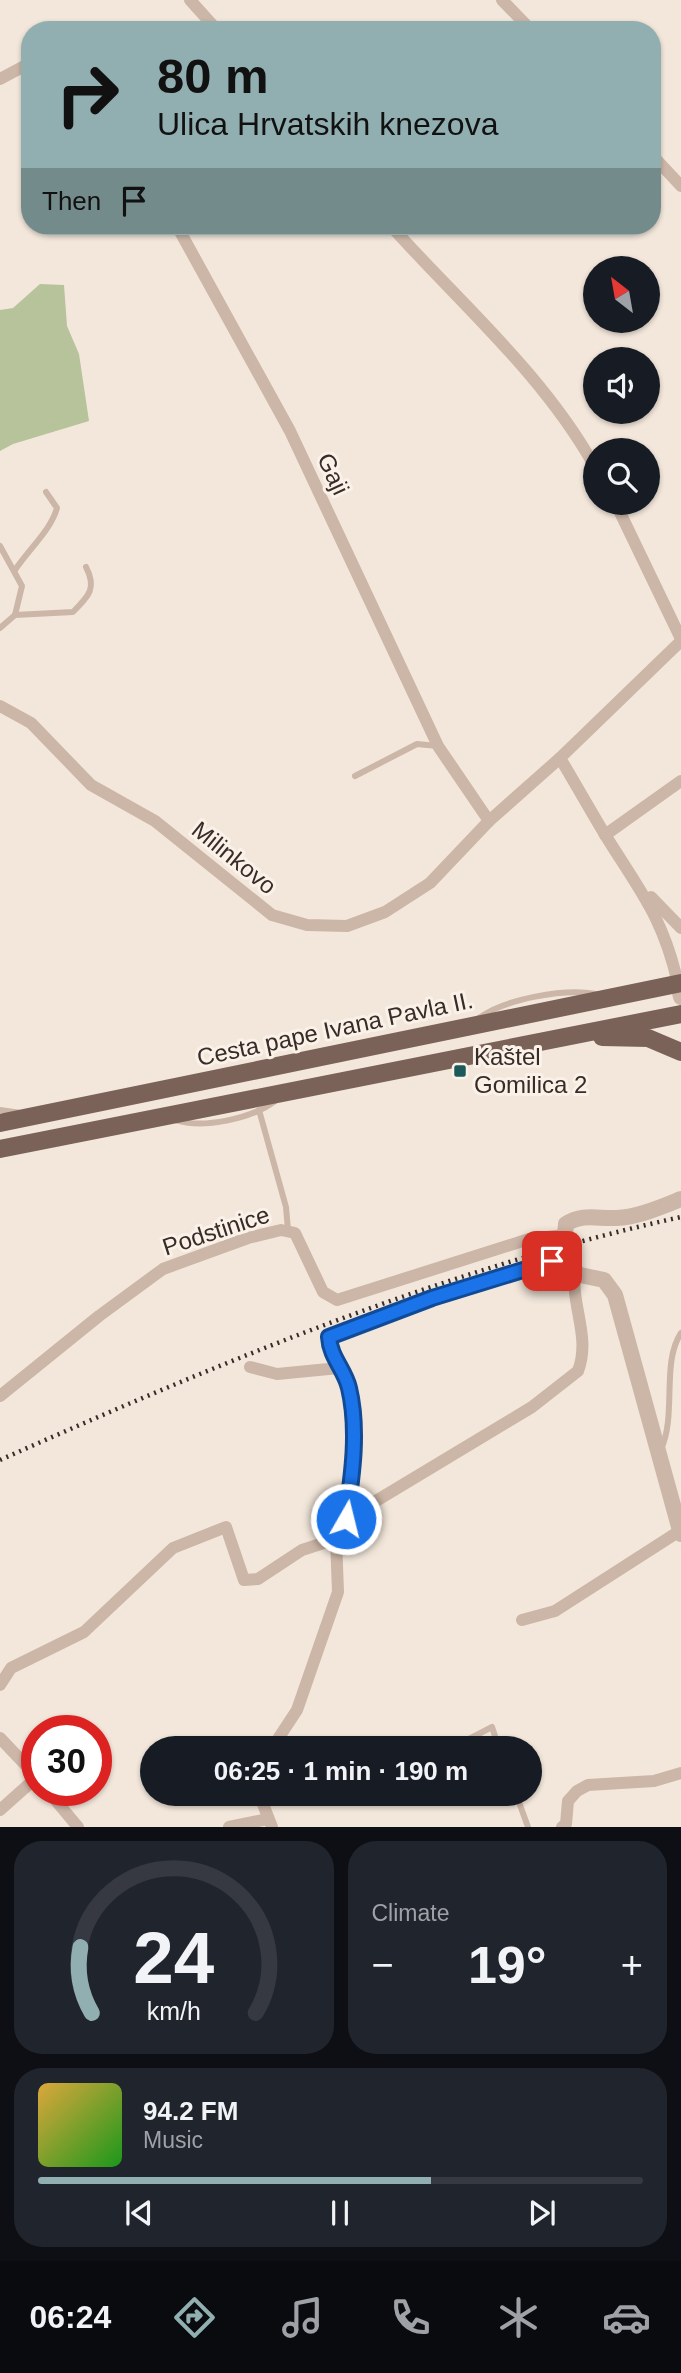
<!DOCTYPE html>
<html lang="en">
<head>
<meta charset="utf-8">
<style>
	body { margin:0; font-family:Helvetica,sans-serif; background:#20242c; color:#f1f3f6; height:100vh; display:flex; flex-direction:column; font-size:26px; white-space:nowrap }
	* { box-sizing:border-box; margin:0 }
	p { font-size:23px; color:#9ea1a6 }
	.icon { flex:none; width:38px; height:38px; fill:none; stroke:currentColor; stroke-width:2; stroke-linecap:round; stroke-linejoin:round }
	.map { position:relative; height:1827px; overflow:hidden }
	.drawer { display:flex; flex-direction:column; gap:14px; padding:14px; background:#0d0f14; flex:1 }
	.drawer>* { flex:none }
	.banner { position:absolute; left:21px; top:21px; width:640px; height:214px; border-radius:28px; box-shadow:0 2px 5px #0004; background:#91aeb0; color:#111; overflow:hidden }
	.needle { width:46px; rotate:329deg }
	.buttons { position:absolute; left:583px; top:256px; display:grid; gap:14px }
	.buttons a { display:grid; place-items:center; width:77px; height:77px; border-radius:50%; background:#171b24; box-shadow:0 2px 5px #0004; font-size:35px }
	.speed { position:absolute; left:21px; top:1715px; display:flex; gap:14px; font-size:35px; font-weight:700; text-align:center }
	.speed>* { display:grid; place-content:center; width:91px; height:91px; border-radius:50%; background:#171b24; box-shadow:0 2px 5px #0004; line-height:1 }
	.speed .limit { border:10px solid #d22; background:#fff; color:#111 }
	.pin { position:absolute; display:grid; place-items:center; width:60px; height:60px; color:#fff; margin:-30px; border-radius:14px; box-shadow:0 4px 10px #0006 }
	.me { position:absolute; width:77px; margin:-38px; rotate:8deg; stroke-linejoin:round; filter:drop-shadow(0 0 5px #0008) }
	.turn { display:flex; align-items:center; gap:24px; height:147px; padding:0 21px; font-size:32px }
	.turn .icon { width:91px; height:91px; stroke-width:2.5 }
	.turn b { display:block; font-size:49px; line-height:60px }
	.then { display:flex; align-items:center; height:66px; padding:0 21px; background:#0003; gap:14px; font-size:26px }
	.big { font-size:52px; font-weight:600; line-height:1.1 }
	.drawer .card { flex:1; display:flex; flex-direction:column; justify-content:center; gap:10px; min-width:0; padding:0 24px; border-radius:28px; background:#20242c }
	.drawer .dial { align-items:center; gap:0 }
	.dial svg { height:182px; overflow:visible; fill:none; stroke:#363941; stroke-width:7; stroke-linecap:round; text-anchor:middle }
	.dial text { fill:#f1f3f6; stroke:none }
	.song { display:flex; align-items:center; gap:21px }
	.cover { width:84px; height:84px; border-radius:10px; background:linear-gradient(135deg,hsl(40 70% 55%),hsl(120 70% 35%)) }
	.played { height:7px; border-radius:4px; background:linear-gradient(90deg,#91aeb0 65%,#363941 65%) }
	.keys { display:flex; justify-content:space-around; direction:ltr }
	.heat { display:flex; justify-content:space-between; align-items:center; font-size:38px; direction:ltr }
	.drawer .tiles { flex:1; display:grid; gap:14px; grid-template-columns:1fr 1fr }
	.card:last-child { grid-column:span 2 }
	.trip { position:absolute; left:140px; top:1736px; width:402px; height:70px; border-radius:35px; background:#171b24; box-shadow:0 2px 5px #0004; font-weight:600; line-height:70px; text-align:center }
	.dock { display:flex; height:112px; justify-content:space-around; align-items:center; background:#090b0e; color:#9ea1a6 }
	.dock .icon { width:49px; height:49px }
	.dock .on { color:#91aeb0 }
	.dock b { font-size:32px; color:#f1f3f6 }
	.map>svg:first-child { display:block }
	.green { fill:#b7c39b }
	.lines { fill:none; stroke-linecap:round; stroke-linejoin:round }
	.service { stroke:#ccb6a7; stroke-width:6 }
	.minor { stroke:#ccb6a7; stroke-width:12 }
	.tertiary { stroke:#ccb6a7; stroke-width:16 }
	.primary { stroke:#7a6258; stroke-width:18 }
	.rail { stroke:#382c28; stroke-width:4.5; stroke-dasharray:2 5; stroke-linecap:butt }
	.route-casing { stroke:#114b97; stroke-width:18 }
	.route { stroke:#1a73e8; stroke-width:12 }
	.poi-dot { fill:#1c595b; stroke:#faf1e8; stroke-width:2.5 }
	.labels { text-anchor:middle; stroke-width:6; stroke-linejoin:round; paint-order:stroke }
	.street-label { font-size:24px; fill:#382c28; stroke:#faf1e8 }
	.poi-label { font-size:24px; fill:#382c28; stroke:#faf1e8; text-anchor:start }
</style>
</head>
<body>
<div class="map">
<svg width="681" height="1827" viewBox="0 0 681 1827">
	<rect width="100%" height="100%" fill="#f3e7db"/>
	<!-- green -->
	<polygon class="green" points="40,284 64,285 67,326 79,354 89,421 13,444 0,451 0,310 13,308"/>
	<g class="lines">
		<!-- service -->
		<g class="service">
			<polyline points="0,546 22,586 15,615 0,628"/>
			<path d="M15,570C29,549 51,530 57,508L46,492"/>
			<path d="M15,615L73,612C89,596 97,588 86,567"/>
			<polyline points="355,776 417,744 438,746"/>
			<path d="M479,1018C505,999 564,988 596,994"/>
			<polyline points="0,1110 21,1113"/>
			<polyline points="259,1110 286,1207 288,1230"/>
			<path d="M175,1120C203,1129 251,1119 275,1101"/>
			<polyline points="339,1368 329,1337 335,1333 495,1277 565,1258"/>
			<path d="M661,1449C677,1415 661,1363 681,1333"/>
			<polyline points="465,1741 492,1727 499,1748"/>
			<polyline points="516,1794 528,1827"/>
		</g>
		<!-- minor -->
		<g class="minor">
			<polyline points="190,0 217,30"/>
			<polyline points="502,0 531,30"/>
			<polyline points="0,79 30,63"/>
			<polyline points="653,156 681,186"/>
			<polyline points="177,226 290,431 438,746 489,821 560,758"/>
			<path d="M391,226C461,304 543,374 595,467"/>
			<polyline points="615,502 681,639"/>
			<polyline points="0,706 31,723 91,785 155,821 272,915 307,925 347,926 385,912 430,883 489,821"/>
			<polyline points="605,835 681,781"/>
			<polyline points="651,897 681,928"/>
			<path d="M678,984C663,916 639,890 604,833C589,808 575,783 560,758L681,641"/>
			<path d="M250,1367L277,1374L339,1368C365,1401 351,1479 346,1519"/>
			<polyline points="0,1396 99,1316 163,1269 248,1238 281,1230 295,1233 323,1292 337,1300 529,1239 564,1235"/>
			<polyline points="522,1620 555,1611 681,1530"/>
			<polyline points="0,1685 11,1668 84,1632 173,1548 226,1527 244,1580 258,1579 302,1550 336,1539"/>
			<polyline points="0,1738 37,1777"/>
			<path d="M272,1748L297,1710L338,1592L336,1539L346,1519L532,1407L578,1371C591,1337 571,1307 575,1272"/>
			<polyline points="47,1790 78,1827"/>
			<polyline points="259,1794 272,1827"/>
			<polyline points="0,1810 37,1777"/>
			<polyline points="229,1827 268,1819"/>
			<polyline points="562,1827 566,1824 568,1801 577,1791 588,1785 654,1781 681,1773"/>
		</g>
		<!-- tertiary -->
		<g class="tertiary">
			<polyline points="678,984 681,997"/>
			<path d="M681,1199C661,1207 638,1217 616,1218C598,1219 583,1213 566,1224L564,1247L570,1267L580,1275L604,1280L615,1295L681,1534"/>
		</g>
		<!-- primary -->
		<g class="primary">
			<polyline points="602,1037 648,1038 681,1052"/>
			<polyline points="0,1123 681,983"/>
			<polyline points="0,1149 681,1014"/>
		</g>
		<!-- rail -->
		<path class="rail" d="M0,1460C221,1362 444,1269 681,1217"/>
	</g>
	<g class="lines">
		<defs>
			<path id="route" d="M346,1519C352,1477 359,1430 349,1388C345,1370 330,1357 329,1337L432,1298L552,1261"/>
		</defs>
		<!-- route casing -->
		<use href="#route" class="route-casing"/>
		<!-- route -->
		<use href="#route" class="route"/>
	</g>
	<!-- markers -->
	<rect class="poi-dot" x="453" y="1064" width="14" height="14" rx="3.5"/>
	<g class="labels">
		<!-- street labels -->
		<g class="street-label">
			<text transform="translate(333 474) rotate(65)" y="8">Gaji</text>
			<text transform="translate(234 858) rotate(39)" y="8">Milinkovo</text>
			<text transform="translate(335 1029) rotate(-12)" y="8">Cesta pape Ivana Pavla II.</text>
			<text transform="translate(216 1231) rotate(-18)" y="8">Podstinice</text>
		</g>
		<!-- poi labels -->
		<g class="poi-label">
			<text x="474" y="1065">Kaštel<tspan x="474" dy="28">Gomilica 2</tspan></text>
		</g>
	</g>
</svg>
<div class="buttons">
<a><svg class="needle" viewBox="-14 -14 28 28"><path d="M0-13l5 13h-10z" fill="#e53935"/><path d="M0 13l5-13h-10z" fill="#9ea1a6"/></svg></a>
<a><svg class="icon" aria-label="sound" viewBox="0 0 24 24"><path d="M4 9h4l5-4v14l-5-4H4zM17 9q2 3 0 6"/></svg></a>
<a><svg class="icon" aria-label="search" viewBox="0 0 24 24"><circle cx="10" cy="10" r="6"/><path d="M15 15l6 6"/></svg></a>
</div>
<div class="speed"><div class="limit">30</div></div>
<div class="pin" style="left:552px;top:1261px;background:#d93025"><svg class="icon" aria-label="arrive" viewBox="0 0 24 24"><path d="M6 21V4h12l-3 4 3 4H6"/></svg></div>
<svg class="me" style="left:346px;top:1519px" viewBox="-20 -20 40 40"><circle r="17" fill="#1a73e8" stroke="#fff" stroke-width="3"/><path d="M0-11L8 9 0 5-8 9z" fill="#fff"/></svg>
<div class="trip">06:25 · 1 min · 190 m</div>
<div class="banner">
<div class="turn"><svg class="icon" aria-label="right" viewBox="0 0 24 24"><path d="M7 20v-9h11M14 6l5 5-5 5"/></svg><div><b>80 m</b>Ulica Hrvatskih knezova</div></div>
<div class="then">Then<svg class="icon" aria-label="arrive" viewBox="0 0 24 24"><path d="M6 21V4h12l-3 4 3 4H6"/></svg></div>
</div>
</div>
<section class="drawer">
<div class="tiles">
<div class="card dial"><svg viewBox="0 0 100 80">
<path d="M14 69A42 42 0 1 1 86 69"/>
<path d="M14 69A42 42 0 0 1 9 40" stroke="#91aeb0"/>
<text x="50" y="56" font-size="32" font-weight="700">24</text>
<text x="50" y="72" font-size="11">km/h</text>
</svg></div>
<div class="card"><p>Climate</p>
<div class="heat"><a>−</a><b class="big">19°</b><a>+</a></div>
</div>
<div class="card">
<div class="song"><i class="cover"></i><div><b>94.2 FM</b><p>Music</p></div></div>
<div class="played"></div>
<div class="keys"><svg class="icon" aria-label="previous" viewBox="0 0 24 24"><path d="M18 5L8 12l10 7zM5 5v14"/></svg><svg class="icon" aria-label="pause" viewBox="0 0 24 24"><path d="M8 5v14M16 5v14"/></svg><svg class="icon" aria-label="next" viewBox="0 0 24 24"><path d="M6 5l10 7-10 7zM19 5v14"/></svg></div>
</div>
</div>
</section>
<nav class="dock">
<b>06:24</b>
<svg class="icon on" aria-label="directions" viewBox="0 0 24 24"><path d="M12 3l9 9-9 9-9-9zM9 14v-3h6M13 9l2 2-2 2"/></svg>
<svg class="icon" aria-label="music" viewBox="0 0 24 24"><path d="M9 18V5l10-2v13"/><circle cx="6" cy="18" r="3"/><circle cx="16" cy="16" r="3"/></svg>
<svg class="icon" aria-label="phone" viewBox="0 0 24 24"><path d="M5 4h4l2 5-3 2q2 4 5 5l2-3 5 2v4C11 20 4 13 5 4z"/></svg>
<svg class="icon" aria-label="climate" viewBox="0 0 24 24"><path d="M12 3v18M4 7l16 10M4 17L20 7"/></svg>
<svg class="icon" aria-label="car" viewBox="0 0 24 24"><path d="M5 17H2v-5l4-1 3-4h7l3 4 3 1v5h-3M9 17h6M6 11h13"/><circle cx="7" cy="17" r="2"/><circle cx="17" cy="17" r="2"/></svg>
</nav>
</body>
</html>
